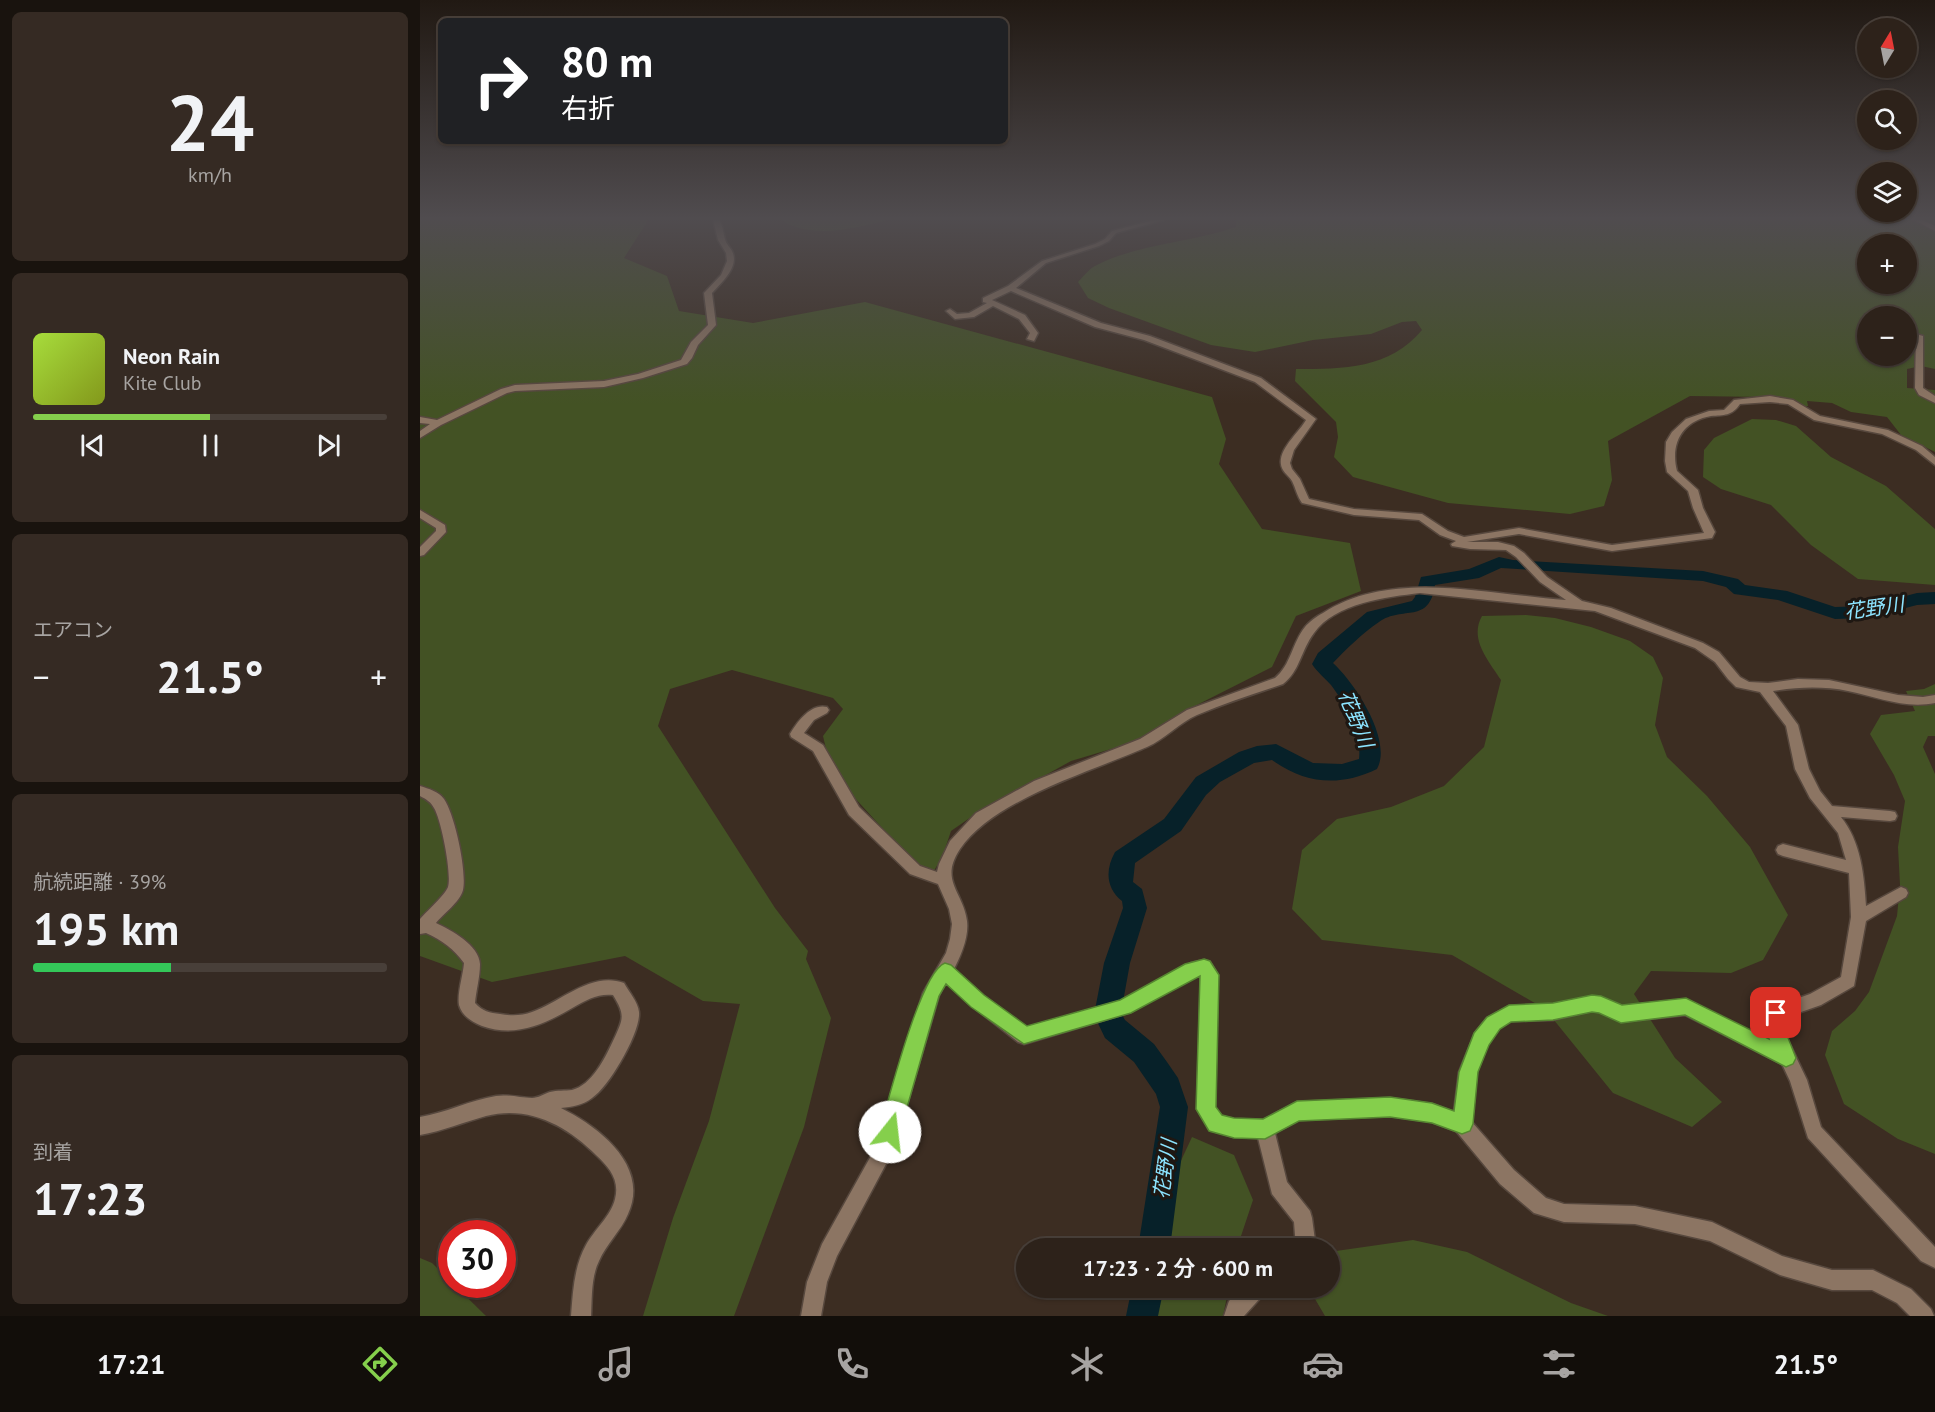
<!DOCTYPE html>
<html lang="ja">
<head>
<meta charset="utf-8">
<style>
	body { margin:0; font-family:"PT Sans","Noto Sans JP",sans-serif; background:#352a23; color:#f1f3f6; height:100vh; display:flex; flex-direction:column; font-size:22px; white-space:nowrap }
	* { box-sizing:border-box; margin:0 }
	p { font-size:20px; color:#a7a4a2 }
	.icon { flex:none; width:33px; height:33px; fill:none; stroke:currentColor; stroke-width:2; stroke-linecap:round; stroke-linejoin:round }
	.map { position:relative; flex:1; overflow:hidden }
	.sheet { display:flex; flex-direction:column; gap:12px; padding:12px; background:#19130e; width:420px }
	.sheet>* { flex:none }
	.guide { position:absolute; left:18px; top:18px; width:570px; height:126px; border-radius:9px; box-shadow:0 2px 4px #0004,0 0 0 2px #483f39; background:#202124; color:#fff; overflow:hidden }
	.needle { width:39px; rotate:10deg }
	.tools { position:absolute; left:1437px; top:18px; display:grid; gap:12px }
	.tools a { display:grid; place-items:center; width:60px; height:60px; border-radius:50%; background:#2d221a; box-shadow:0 2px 4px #0004,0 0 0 2px #483f39; font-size:30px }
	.speed { position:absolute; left:18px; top:1220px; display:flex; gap:12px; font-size:30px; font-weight:700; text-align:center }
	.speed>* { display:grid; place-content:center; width:78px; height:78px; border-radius:50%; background:#2d221a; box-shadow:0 2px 4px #0004,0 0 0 2px #483f39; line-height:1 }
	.speed .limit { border:9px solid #d22; background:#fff; color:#111 }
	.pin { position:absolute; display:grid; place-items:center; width:51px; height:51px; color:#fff; margin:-26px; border-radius:12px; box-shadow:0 3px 9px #0006 }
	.me { position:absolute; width:66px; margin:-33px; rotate:16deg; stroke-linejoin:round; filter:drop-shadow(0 0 4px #0008) }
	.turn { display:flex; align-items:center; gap:21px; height:126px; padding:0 24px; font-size:27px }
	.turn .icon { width:78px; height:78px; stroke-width:2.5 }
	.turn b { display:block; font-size:42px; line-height:51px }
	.big { font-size:45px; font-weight:600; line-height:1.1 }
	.sheet .tile { flex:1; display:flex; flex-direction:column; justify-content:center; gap:9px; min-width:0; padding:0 21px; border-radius:9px; background:#352a23 }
	.sheet .dial { align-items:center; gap:0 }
	.dial b { font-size:78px; line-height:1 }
	.song { display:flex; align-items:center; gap:18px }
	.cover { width:72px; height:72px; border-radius:9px; background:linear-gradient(135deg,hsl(80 70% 55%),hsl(70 70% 35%)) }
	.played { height:6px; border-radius:3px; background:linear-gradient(90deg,#85cf4c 50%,#483f39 50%) }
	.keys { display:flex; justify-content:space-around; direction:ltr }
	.heat { display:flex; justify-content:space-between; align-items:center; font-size:33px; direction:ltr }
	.charge { height:9px; border-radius:4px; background:linear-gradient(90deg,#34c759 39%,#483f39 0) }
	.trip { position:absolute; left:596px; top:1238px; width:324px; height:60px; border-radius:30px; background:#2d221a; box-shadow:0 2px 4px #0004,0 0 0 2px #483f39; font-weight:600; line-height:60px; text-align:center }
	.dock { display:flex; height:96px; justify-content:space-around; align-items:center; background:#120e0a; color:#a7a4a2 }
	.dock .icon { width:42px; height:42px }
	.dock .selected { color:#85cf4c }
	.dock b { font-size:27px; color:#f1f3f6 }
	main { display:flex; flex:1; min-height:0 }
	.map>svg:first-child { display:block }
	.green { fill:#435224; fill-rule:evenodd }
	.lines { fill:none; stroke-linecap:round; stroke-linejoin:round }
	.river { fill:#072129; fill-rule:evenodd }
	.street-casing { stroke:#57483e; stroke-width:3 }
	.street { fill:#8c7563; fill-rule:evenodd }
	.route { fill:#85cf4c; stroke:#568731; stroke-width:1.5 }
	.labels { text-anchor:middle; stroke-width:6; stroke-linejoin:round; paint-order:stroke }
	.water-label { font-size:20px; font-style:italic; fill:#8ce4ff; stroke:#1e1712 }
</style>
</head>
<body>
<main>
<section class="sheet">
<div class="tile dial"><b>24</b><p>km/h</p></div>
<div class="tile">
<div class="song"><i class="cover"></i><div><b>Neon Rain</b><p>Kite Club</p></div></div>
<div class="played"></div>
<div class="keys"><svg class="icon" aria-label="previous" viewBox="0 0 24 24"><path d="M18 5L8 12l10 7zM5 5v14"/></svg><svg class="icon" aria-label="pause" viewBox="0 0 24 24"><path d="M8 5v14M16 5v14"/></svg><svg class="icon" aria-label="next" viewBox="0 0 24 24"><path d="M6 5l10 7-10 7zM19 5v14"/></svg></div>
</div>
<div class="tile"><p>エアコン</p>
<div class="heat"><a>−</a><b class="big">21.5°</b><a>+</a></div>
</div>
<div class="tile"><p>航続距離 · 39%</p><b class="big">195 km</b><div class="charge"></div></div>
<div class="tile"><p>到着</p><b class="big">17:23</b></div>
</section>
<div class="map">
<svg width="1515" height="1316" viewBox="0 0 1515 1316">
	<rect width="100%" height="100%" fill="#3c2d22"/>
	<!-- green -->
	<g class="green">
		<polygon points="0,220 227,220 227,222 204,258 247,276 259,311 333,323 445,302 792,397 806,439 799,464 842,529 930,543 941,591 876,616 852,667 767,710 728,738 651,761 554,815 531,831 522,858 513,872 495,864 433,796 411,770 403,736 423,709 413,698 312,670 250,689 238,726 355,908 388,951 386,959 411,1018 384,1127 314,1316 223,1316 253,1218 289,1121 320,1004 283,1001 205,956 72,982 0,956"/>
		<path d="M361,220H468C435,228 392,240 361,220Z"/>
		<path d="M816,220H1515V369L1501,366L1487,369V388L1515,390V452L1481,435L1467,417L1431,412L1412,403L1387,401L1388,406L1381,407L1348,397L1270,396L1188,441L1192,480L1184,506L1150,514L1028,503L933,477L914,457L918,437L916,422L875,381L876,369C923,369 970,369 1002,330L996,321L982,322L951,334L893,340L835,352L791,345L689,308L668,298L658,282C663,277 669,269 675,266C719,243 770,243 816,227ZM1448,244H1486V284H1448ZM1448,316H1486V356H1448Z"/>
		<polygon points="1332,419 1356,420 1376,426 1411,457 1466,486 1515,529 1515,585 1438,579 1391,545 1351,505 1301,489 1283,477 1284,450 1294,438"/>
		<path d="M1106,615L1135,618L1171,627L1210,641L1233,657L1243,678L1235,725L1247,757L1287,796L1330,847L1368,915L1343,960L1311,973L1231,971L1214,994L1255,1058L1302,1102L1272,1127L1193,1093L1125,1009L1032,955L902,940L872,909L882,850L917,819L971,807L1024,786L1064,747L1081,680C1068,660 1049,639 1062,616Z"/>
		<polygon points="1515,684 1515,736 1508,736 1503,747 1515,774 1515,1154 1478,1139 1424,1104 1405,1055 1412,1031 1435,1011 1449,992 1477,916 1480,885 1478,847 1485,801 1474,775 1450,734 1461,715 1495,711 1486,691 1504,689"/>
		<polygon points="772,1137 814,1155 833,1200 817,1248 748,1248 759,1165"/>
		<polygon points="993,1240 1047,1252 1151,1303 1188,1316 905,1316 888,1287 909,1287 909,1252"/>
		<polygon points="0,1258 12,1263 66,1316 0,1316"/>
		<polygon points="741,1287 809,1287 803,1316 734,1316"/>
	</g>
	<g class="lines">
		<!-- river -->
		<g class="river">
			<path d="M1079,557L1093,560L1283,571L1318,579L1325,585L1367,591L1415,607L1447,606L1497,593L1515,592V604L1497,605L1447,618L1415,619L1358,600L1314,594L1306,587L1283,581L1081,568L1059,578L1015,585C1009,625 983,605 959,622C943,633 926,649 913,663C934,682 973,740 957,769C920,787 885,784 852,760L834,763L800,782L786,795L761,831L715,863L713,882L722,889L727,908L710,963L701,1013L705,1020L734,1044L747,1062L758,1078L768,1107L750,1248H718L740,1107L736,1094L714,1062L685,1038L674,1015L684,963L703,908L702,901C686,888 685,870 695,852L744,819L776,777L819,752L837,746L856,744L893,763L922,764L939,759C942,733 926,705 911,685C905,678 897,672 892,664L898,653L947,612L992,601L995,597L1001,577L1049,569Z"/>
			<polygon points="712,1287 744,1287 738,1316 706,1316"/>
		</g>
		<defs>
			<g id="street">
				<path d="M293,220H299C303,226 303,232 305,239C306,244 310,247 312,251C320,267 301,283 292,293L296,325L278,345L272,358L267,364L223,378L184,387L95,391L87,393L21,425L0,438V431L10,424L0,423V417L17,420L81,389L95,385L184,381L218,374L261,360L271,342L288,325L284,293L301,275L307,261L306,253L298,240Z"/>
				<path d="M734,220H744L696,233L689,241L679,246L626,263L596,288L681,323L730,336L841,378L896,419L874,450L870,463L872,469L880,479L889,499L934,509L1002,514L1028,531L1044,537L1099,528L1192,545L1284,533L1273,508L1268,491L1247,472L1245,461L1246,442L1252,432L1266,419L1289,411L1304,410L1314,400L1350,396L1373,400L1400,416L1468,430L1502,446L1515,457V465L1496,450L1462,434L1394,420L1368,404L1350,402L1320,404C1312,416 1304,415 1291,416C1262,421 1250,444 1257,471L1278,490L1283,508L1295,532L1292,538L1192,551L1099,534L1047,542H1078L1094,546L1104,553L1127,577L1162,601L1191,608L1283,643L1299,652L1320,677L1329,682L1348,683L1378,679L1409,680L1478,695L1503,697L1515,695V703C1484,709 1458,697 1428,691C1403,686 1378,687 1353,691L1378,725L1389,769L1400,791L1412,806L1470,811L1475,812L1477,816L1475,820L1470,821L1421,817C1441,842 1444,875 1446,906L1481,887L1486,889L1488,893L1486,897L1446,921L1434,986L1401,1005L1364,1018L1363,1030L1387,1080L1401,1127L1515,1247V1268L1501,1261L1388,1138L1370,1081L1362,1064L1265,1015L1201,1022L1180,1012L1172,1011L1133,1020L1091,1021L1079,1028L1068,1044L1057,1072L1051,1121L1094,1170L1126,1198L1144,1204L1215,1206L1292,1222L1362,1256L1412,1270H1453L1491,1289L1511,1309L1514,1316H1490L1477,1303L1452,1290H1412L1360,1275L1290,1241L1215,1224L1144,1222L1114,1213L1080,1184L1036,1131L1012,1122L970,1116L879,1120L855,1133L867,1182L890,1211L892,1218L896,1248H876L874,1222L852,1194L838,1138L814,1137L790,1130L777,1109L781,975L774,976L711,1012L604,1044L598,1042L552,1006L526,982L519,995L474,1149L417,1256L407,1282L401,1316H381L387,1282L402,1244L457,1145L503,993L526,953L530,939L532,924L529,909L518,884L490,874L429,815L393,751L371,737L370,734C377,722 391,703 407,707L409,710L407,713L394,720L384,733L403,745L439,807L500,866L517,872L519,864L530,841L556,813L614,781L720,739L767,710L855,678C871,665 872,643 885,627C889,622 897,616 903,613C971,568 1070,595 1146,600L1120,582L1096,557L1086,550L1050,549L1032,546L1031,544L1036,541L1020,535L999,520L934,515L882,503C877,496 876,489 872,481C870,477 865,474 863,470C853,453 879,433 886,420L835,382L724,340L675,327L591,291L572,300L605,315L618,333L614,341L607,339L610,333L599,319L573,306L554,317L535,319L526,311L530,309L537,314L549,313L567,303L563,302V298L588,286L622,261L675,244L685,239L692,231ZM1000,593L1175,611L1275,648L1295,662L1308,679L1316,687L1340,692L1366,726L1375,769L1390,798L1418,833L1426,860L1363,844L1358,846L1356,850L1358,854L1363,856L1429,873L1431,917L1421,977L1390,994L1350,1008C1345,1020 1347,1030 1352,1042L1266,1000L1202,1006L1181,998L1172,997L1133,1004L1089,1006L1067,1018L1055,1033L1039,1072L1034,1112L1012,1104L970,1098L877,1102L843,1120L814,1119L801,1116L795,1107L798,975L790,962L784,960L771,963L701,1001L606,1028L564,996L534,969C541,955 549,937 547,921C543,891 519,881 540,849C574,799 673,771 727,747C745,739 759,723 777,715C805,703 835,694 863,684C880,671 881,650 894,633C915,603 967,597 1000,593Z"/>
				<polygon points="1494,220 1502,220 1515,226 1515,231"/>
				<polygon points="1496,334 1503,336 1503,388 1515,396 1515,403 1499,395 1495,388"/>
				<polygon points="0,510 25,525 26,532 4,555 0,556 0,547 16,531 16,528 0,518"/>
				<path d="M0,786C9,789 18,791 24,799C35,815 47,872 43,890C40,902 23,914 16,923C31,930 59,945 60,964C60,977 56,991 55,1003C62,1011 70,1013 80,1014C90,1016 102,1016 112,1012C141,1002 171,971 204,983C209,992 218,1002 219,1012C221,1032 189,1087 172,1098C163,1105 152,1107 141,1108C179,1127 230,1166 208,1214C201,1231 186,1244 179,1261C171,1277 172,1298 171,1316H151C153,1291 154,1267 166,1245C174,1230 191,1216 195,1199C200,1180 189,1167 176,1155C147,1126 109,1105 66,1116C44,1122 23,1131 0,1135V1117C26,1113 50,1100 76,1096C89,1094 100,1098 112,1098C118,1098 124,1094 130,1092C137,1090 145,1091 152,1090C172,1085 185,1058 193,1041C203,1019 206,1016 193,995C179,993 166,1000 154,1007C125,1024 96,1038 62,1026C52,1022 42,1016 39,1005C37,993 43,976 44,963C34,949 22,940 6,933L0,934V919C7,911 25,895 28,887C32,874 21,819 14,808C11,802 6,799 0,796Z"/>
				<polygon points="823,1287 847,1287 844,1294 824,1316 804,1316 809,1301"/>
			</g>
		</defs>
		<!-- street casing -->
		<use href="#street" class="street-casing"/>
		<!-- street -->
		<use href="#street" class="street"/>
	</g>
	<!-- sky -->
	<linearGradient id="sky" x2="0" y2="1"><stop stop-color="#211913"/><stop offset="0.54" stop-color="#504c4f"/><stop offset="1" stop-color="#504c4f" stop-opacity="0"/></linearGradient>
	<rect width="1515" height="404" fill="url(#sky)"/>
	<!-- route -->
	<path class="route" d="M784,959L790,961L799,975L796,1107L802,1115L814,1118L843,1119L877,1101L970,1097L1012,1103L1034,1111L1039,1072L1054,1033L1067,1017L1089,1005L1133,1003L1172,995L1181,996L1202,1005L1266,998L1349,1039C1345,1028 1345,1018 1350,1007L1356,1005L1363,1007L1366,1013L1365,1030L1376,1058L1373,1064L1366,1067L1265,1015L1201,1023L1179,1013L1172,1012L1133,1020L1091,1022L1080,1029L1069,1045L1058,1072L1053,1124L1050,1131L1042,1134L1012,1123L970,1117L879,1121L845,1139L814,1138L789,1131L776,1109L780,976L711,1013L604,1044L551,1007L526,984L519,996L480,1132L477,1140L470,1143L462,1140L459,1132C468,1103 500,972 525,963L531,965L564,995L607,1026L700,1000L765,964Z"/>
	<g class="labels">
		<!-- water labels -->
		<g class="water-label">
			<text transform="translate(1454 608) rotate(-8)" y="7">花野川</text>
			<text transform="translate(936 719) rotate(68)" y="7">花野川</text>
			<text transform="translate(745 1169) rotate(-82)" y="7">花野川</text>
		</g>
	</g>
</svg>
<div class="tools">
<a><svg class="needle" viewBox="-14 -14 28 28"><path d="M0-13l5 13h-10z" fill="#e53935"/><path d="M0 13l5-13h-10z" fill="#a7a4a2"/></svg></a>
<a><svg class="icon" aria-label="search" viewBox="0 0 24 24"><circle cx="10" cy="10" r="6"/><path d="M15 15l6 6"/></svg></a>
<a><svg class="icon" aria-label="layers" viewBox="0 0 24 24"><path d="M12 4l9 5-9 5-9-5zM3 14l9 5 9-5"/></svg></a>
<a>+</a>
<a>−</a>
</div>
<div class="speed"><div class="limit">30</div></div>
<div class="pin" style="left:1356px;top:1013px;background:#d93025"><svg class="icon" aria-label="arrive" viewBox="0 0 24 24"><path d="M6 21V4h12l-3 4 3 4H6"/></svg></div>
<svg class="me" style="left:470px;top:1132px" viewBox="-20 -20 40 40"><circle r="19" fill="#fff"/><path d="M0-13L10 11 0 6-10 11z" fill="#85cf4c"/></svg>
<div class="trip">17:23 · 2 分 · 600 m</div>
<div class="guide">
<div class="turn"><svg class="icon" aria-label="right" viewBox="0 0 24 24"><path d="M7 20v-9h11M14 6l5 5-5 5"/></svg><div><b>80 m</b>右折</div></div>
</div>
</div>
</main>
<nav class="dock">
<b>17:21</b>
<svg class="icon selected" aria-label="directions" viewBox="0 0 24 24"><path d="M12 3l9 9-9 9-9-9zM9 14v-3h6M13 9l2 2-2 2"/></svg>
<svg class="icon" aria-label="music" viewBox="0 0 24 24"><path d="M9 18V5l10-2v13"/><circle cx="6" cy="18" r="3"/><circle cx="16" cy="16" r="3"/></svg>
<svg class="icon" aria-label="phone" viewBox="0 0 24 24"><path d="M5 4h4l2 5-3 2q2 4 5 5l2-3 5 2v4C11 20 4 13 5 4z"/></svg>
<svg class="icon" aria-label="climate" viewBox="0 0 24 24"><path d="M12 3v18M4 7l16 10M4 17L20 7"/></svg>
<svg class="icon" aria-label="car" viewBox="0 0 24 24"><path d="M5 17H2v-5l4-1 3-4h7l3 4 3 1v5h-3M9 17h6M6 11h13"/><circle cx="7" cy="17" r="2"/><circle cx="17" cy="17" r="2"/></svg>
<svg class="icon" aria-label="filters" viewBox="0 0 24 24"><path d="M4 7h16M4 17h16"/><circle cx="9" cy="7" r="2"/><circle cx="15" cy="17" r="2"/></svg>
<b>21.5°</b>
</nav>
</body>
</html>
